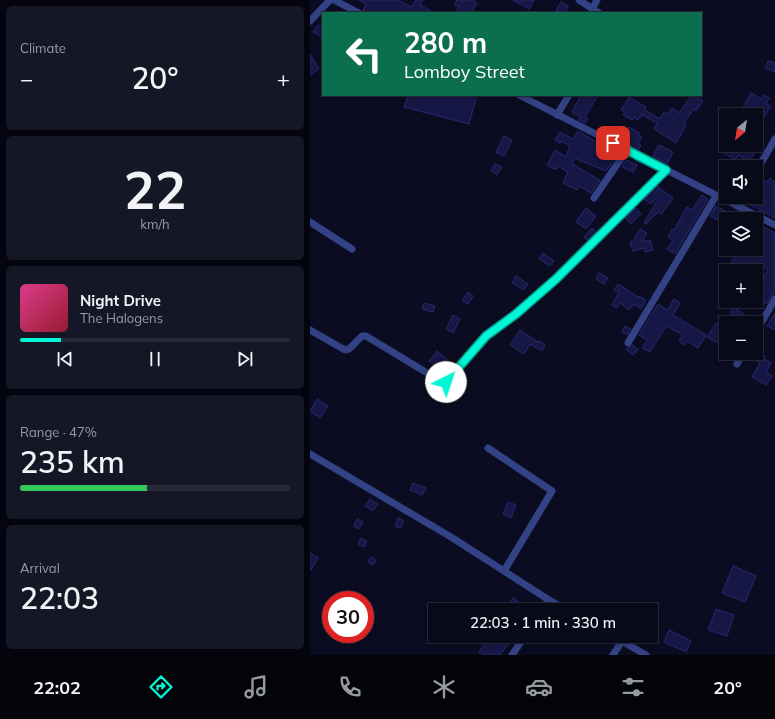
<!DOCTYPE html>
<html lang="en">
<head>
<meta charset="utf-8">
<style>
	body { margin:0; font-family:Mulish,sans-serif; background:#161726; color:#f1f3f6; height:100vh; display:flex; flex-direction:column; font-size:15px; white-space:nowrap }
	* { box-sizing:border-box; margin:0 }
	p { font-size:13px; color:#989aa2 }
	.icon { flex:none; width:22px; height:22px; fill:none; stroke:currentColor; stroke-width:2; stroke-linecap:round; stroke-linejoin:round }
	.map { position:relative; flex:1; overflow:hidden }
	.side { display:flex; flex-direction:column; gap:6px; padding:6px; background:#04050e; width:310px }
	.side>* { flex:none }
	.banner { position:absolute; left:12px; top:12px; width:380px; height:84px; border-radius:0px; box-shadow:0 2px 6px #0003,0 0 0 1px #292a38; background:#0b6e4f; color:#fff; overflow:hidden }
	.needle { width:26px; rotate:210deg }
	.tools { position:absolute; left:409px; top:108px; display:grid; gap:8px }
	.tools a { display:grid; place-items:center; width:44px; height:44px; border-radius:0px; background:#080919; box-shadow:0 2px 6px #0003,0 0 0 1px #292a38; font-size:20px }
	.speed { position:absolute; left:12px; top:591px; display:flex; gap:8px; font-size:20px; font-weight:700; text-align:center }
	.speed>* { display:grid; place-content:center; width:52px; height:52px; border-radius:50%; background:#080919; box-shadow:0 2px 6px #0003,0 0 0 1px #292a38; line-height:1 }
	.speed .limit { border:6px solid #d22; background:#fff; color:#111 }
	.pin { position:absolute; display:grid; place-items:center; width:34px; height:34px; color:#fff; margin:-17px; border-radius:8px; box-shadow:0 2px 6px #0006 }
	.me { position:absolute; width:44px; margin:-22px; rotate:41deg; stroke-linejoin:round; filter:drop-shadow(0 0 3px #0008) }
	.turn { display:flex; align-items:center; gap:14px; height:84px; padding:0 16px; font-size:18px }
	.turn .icon { width:52px; height:52px; stroke-width:2.5 }
	.turn b { display:block; font-size:28px; line-height:34px }
	.big { font-size:30px; font-weight:600; line-height:1.1 }
	.side .card { flex:1; display:flex; flex-direction:column; justify-content:center; gap:6px; min-width:0; padding:0 14px; border-radius:6px; background:#161726 }
	.side .dial { align-items:center; gap:0 }
	.dial b { font-size:52px; line-height:1 }
	.song { display:flex; align-items:center; gap:12px }
	.cover { width:48px; height:48px; border-radius:6px; background:linear-gradient(135deg,hsl(330 70% 55%),hsl(350 70% 35%)) }
	.played { height:4px; border-radius:2px; background:linear-gradient(90deg,#00f6d4 15%,#292a38 15%) }
	.keys { display:flex; justify-content:space-around; direction:ltr }
	.heat { display:flex; justify-content:space-between; align-items:center; font-size:22px; direction:ltr }
	.charge { height:6px; border-radius:3px; background:linear-gradient(90deg,#34c759 47%,#292a38 0) }
	.trip { position:absolute; left:118px; top:603px; width:230px; height:40px; border-radius:0px; background:#080919; box-shadow:0 2px 6px #0003,0 0 0 1px #292a38; font-weight:600; line-height:40px; text-align:center }
	.menu { display:flex; height:64px; justify-content:space-around; align-items:center; background:#03040a; color:#989aa2 }
	.menu .icon { width:28px; height:28px }
	.menu .current { color:#00f6d4 }
	.menu b { font-size:18px; color:#f1f3f6 }
	main { display:flex; flex:1; min-height:0 }
	.map>svg:first-child { display:block }
	.building { fill:#161744; stroke:#262972 }
	.lines { fill:none; stroke-linecap:round; stroke-linejoin:round }
	.minor { stroke:#324284; stroke-width:7 }
	.route-casing { stroke:#00a08a; stroke-width:10 }
	.route { stroke:#00f6d4; stroke-width:7 }
</style>
</head>
<body>
<main>
<section class="side">
<div class="card"><p>Climate</p>
<div class="heat"><a>−</a><b class="big">20°</b><a>+</a></div>
</div>
<div class="card dial"><b>22</b><p>km/h</p></div>
<div class="card">
<div class="song"><i class="cover"></i><div><b>Night Drive</b><p>The Halogens</p></div></div>
<div class="played"></div>
<div class="keys"><svg class="icon" aria-label="previous" viewBox="0 0 24 24"><path d="M18 5L8 12l10 7zM5 5v14"/></svg><svg class="icon" aria-label="pause" viewBox="0 0 24 24"><path d="M8 5v14M16 5v14"/></svg><svg class="icon" aria-label="next" viewBox="0 0 24 24"><path d="M6 5l10 7-10 7zM19 5v14"/></svg></div>
</div>
<div class="card"><p>Range · 47%</p><b class="big">235 km</b><div class="charge"></div></div>
<div class="card"><p>Arrival</p><b class="big">22:03</b></div>
</section>
<div class="map">
<svg width="465" height="655" viewBox="0 0 465 655">
	<rect width="100%" height="100%" fill="#0b0c21"/>
	<!-- building -->
	<g class="building">
		<polygon points="49,0 88,0 102,7 106,0 113,0 110,5 124,13 56,13 53,10 56,4"/>
		<polygon points="147,0 162,0 167,3 161,13 146,13 149,7 144,4"/>
		<polygon points="203,0 224,0 219,9"/>
		<polygon points="251,2 258,6 255,13 246,10"/>
		<polygon points="8,25 13,29 13,38 3,32"/>
		<polygon points="0,54 9,69 0,75"/>
		<polygon points="458,61 465,63 465,72 455,68"/>
		<polygon points="441,93 452,99 454,95 459,98 456,104 461,106 446,130 446,115 429,115"/>
		<polygon points="98,95 167,95 159,124 94,107"/>
		<polygon points="271,95 288,95 275,117 278,119 275,123 269,120 270,117 262,112"/>
		<polygon points="382,95 384,95 393,101 386,111 383,109 374,124 376,125 366,143 344,129 347,123 332,115 328,120 324,117 322,120 313,115 315,112 311,110 319,97 336,107 335,110 350,119 354,112 358,114 362,108 369,113"/>
		<polygon points="319,127 329,133 328,135 332,137 328,144 331,145 328,150 315,143 319,137 315,134"/>
		<polygon points="268,131 295,147 295,146 309,153 296,171 264,158 262,164 290,180 281,193 269,186 267,190 253,183 258,172 248,166 247,169 244,168 244,169 237,165 245,150 256,157 260,146 251,141 250,143 245,140 250,132 263,139"/>
		<polygon points="194,136 202,140 194,156 186,152"/>
		<polygon points="349,145 363,152 357,164 343,156"/>
		<polygon points="419,145 449,145 439,162 428,155 425,160 414,153"/>
		<polygon points="316,160 327,165 323,172 312,167"/>
		<polygon points="185,164 192,167 187,175 181,171"/>
		<polygon points="416,177 416,191 409,187"/>
		<polygon points="449,177 457,182 460,178 465,182 465,218 435,202 437,197 446,197 446,182"/>
		<polygon points="347,186 363,198 351,214 348,212 336,224 334,223 348,199 347,198 341,204 334,199"/>
		<polygon points="392,195 398,199 365,254 357,249 363,240 358,237 362,229 364,230 377,207 382,210"/>
		<polygon points="406,206 415,211 415,212 427,219 411,219 410,221 400,216"/>
		<polygon points="276,208 286,216 276,229 266,222"/>
		<polygon points="325,208 331,214 321,224 315,218"/>
		<polygon points="446,223 465,233 465,290 457,304 447,298 454,286 450,284 458,270 441,261 435,271 416,271 425,256 408,246 416,233 416,249 446,249"/>
		<polygon points="282,228 286,232 278,241 274,237"/>
		<polygon points="330,229 337,233 332,242 340,240 343,250 335,252 334,248 323,251 320,242 323,241"/>
		<polygon points="233,253 244,261 240,266 229,259"/>
		<polygon points="289,273 298,278 294,284 286,279"/>
		<polygon points="416,274 416,290 409,286"/>
		<polygon points="206,276 218,284 214,290 202,283"/>
		<polygon points="308,284 328,297 329,296 336,300 331,309 324,304 319,310 310,303 307,308 302,305 309,292 304,290"/>
		<polygon points="158,292 163,296 158,304 152,300"/>
		<polygon points="364,299 370,303 363,315 396,335 388,348 377,341 374,345 369,341 373,335 356,326 340,352 332,348 337,340 329,335 348,304 358,310"/>
		<polygon points="413,301 433,301 428,310"/>
		<polygon points="114,303 125,306 123,312 112,309"/>
		<polygon points="423,308 434,314 431,320 420,313"/>
		<polygon points="465,313 465,330 457,326"/>
		<polygon points="143,315 150,319 143,333 136,329"/>
		<polygon points="406,323 416,328 413,333 416,335 416,345 409,341 408,343 397,337"/>
		<polygon points="315,326 321,329 317,335 312,332"/>
		<polygon points="210,330 228,342 229,341 235,345 232,351 220,344 214,354 200,345"/>
		<polygon points="323,345 328,350 323,355 316,349"/>
		<polygon points="127,351 138,360 131,370 119,361"/>
		<polygon points="446,351 455,356 453,358 461,363 456,372 462,376 456,385 442,377 450,363 437,355 438,353 446,353"/>
		<polygon points="7,399 18,406 10,418 0,411"/>
		<polygon points="103,483 116,488 112,495 100,490"/>
		<polygon points="60,499 68,504 63,511 55,506"/>
		<polygon points="198,502 206,505 201,518 193,514"/>
		<polygon points="88,518 94,521 90,528 85,526"/>
		<polygon points="47,519 53,522 49,529 44,526"/>
		<polygon points="51,538 57,541 54,547 48,544"/>
		<polygon points="0,553 8,558 0,571"/>
		<polygon points="61,557 66,560 63,565 58,562"/>
		<polygon points="423,566 446,576 435,602 412,593"/>
		<polygon points="203,598 219,610 202,610 197,606"/>
		<polygon points="406,609 424,615 417,636 398,630"/>
		<polygon points="359,630 381,641 376,652 354,642"/>
		<polygon points="180,636 198,636 202,639 190,655 174,655 169,652"/>
	</g>
	<g class="lines">
		<!-- minor -->
		<g class="minor">
			<polyline points="24,0 49,13"/>
			<polyline points="269,0 289,13"/>
			<polyline points="282,9 287,0"/>
			<polyline points="0,21 20,0"/>
			<polyline points="209,95 465,225"/>
			<polyline points="247,115 259,95"/>
			<polyline points="446,172 465,139"/>
			<polyline points="284,198 317,150"/>
			<polyline points="427,206 432,197"/>
			<polyline points="0,222 42,249"/>
			<polyline points="0,330 35,350 39,349 52,336 56,336 132,382 136,382 176,335 206,314 247,279 356,170"/>
			<polyline points="446,332 465,299"/>
			<polyline points="318,343 406,196"/>
			<polyline points="427,364 433,353"/>
			<polyline points="178,448 242,491 194,571"/>
			<polyline points="0,454 141,537 239,600 257,610"/>
			<polyline points="232,610 239,600"/>
			<polyline points="303,636 336,655"/>
			<polyline points="202,655 215,636"/>
			<polyline points="303,655 312,641"/>
		</g>
	</g>
	<g class="lines">
		<defs>
			<polyline id="route" points="136,382 176,336 206,314 246,279 356,170 303,143"/>
		</defs>
		<!-- route casing -->
		<use href="#route" class="route-casing"/>
		<!-- route -->
		<use href="#route" class="route"/>
	</g>
</svg>
<div class="tools">
<a><svg class="needle" viewBox="-14 -14 28 28"><path d="M0-13l5 13h-10z" fill="#e53935"/><path d="M0 13l5-13h-10z" fill="#989aa2"/></svg></a>
<a><svg class="icon" aria-label="sound" viewBox="0 0 24 24"><path d="M4 9h4l5-4v14l-5-4H4zM17 9q2 3 0 6"/></svg></a>
<a><svg class="icon" aria-label="layers" viewBox="0 0 24 24"><path d="M12 4l9 5-9 5-9-5zM3 14l9 5 9-5"/></svg></a>
<a>+</a>
<a>−</a>
</div>
<div class="speed"><div class="limit">30</div></div>
<div class="pin" style="left:303px;top:143px;background:#d93025"><svg class="icon" aria-label="arrive" viewBox="0 0 24 24"><path d="M6 21V4h12l-3 4 3 4H6"/></svg></div>
<svg class="me" style="left:136px;top:382px" viewBox="-20 -20 40 40"><circle r="19" fill="#fff"/><path d="M0-13L10 11 0 6-10 11z" fill="#00f6d4"/></svg>
<div class="trip">22:03 · 1 min · 330 m</div>
<div class="banner">
<div class="turn"><svg class="icon" aria-label="left" viewBox="0 0 24 24"><path d="M17 20v-9H6M10 6l-5 5 5 5"/></svg><div><b>280 m</b>Lomboy Street</div></div>
</div>
</div>
</main>
<nav class="menu">
<b>22:02</b>
<svg class="icon current" aria-label="directions" viewBox="0 0 24 24"><path d="M12 3l9 9-9 9-9-9zM9 14v-3h6M13 9l2 2-2 2"/></svg>
<svg class="icon" aria-label="music" viewBox="0 0 24 24"><path d="M9 18V5l10-2v13"/><circle cx="6" cy="18" r="3"/><circle cx="16" cy="16" r="3"/></svg>
<svg class="icon" aria-label="phone" viewBox="0 0 24 24"><path d="M5 4h4l2 5-3 2q2 4 5 5l2-3 5 2v4C11 20 4 13 5 4z"/></svg>
<svg class="icon" aria-label="climate" viewBox="0 0 24 24"><path d="M12 3v18M4 7l16 10M4 17L20 7"/></svg>
<svg class="icon" aria-label="car" viewBox="0 0 24 24"><path d="M5 17H2v-5l4-1 3-4h7l3 4 3 1v5h-3M9 17h6M6 11h13"/><circle cx="7" cy="17" r="2"/><circle cx="17" cy="17" r="2"/></svg>
<svg class="icon" aria-label="filters" viewBox="0 0 24 24"><path d="M4 7h16M4 17h16"/><circle cx="9" cy="7" r="2"/><circle cx="15" cy="17" r="2"/></svg>
<b>20°</b>
</nav>
</body>
</html>
